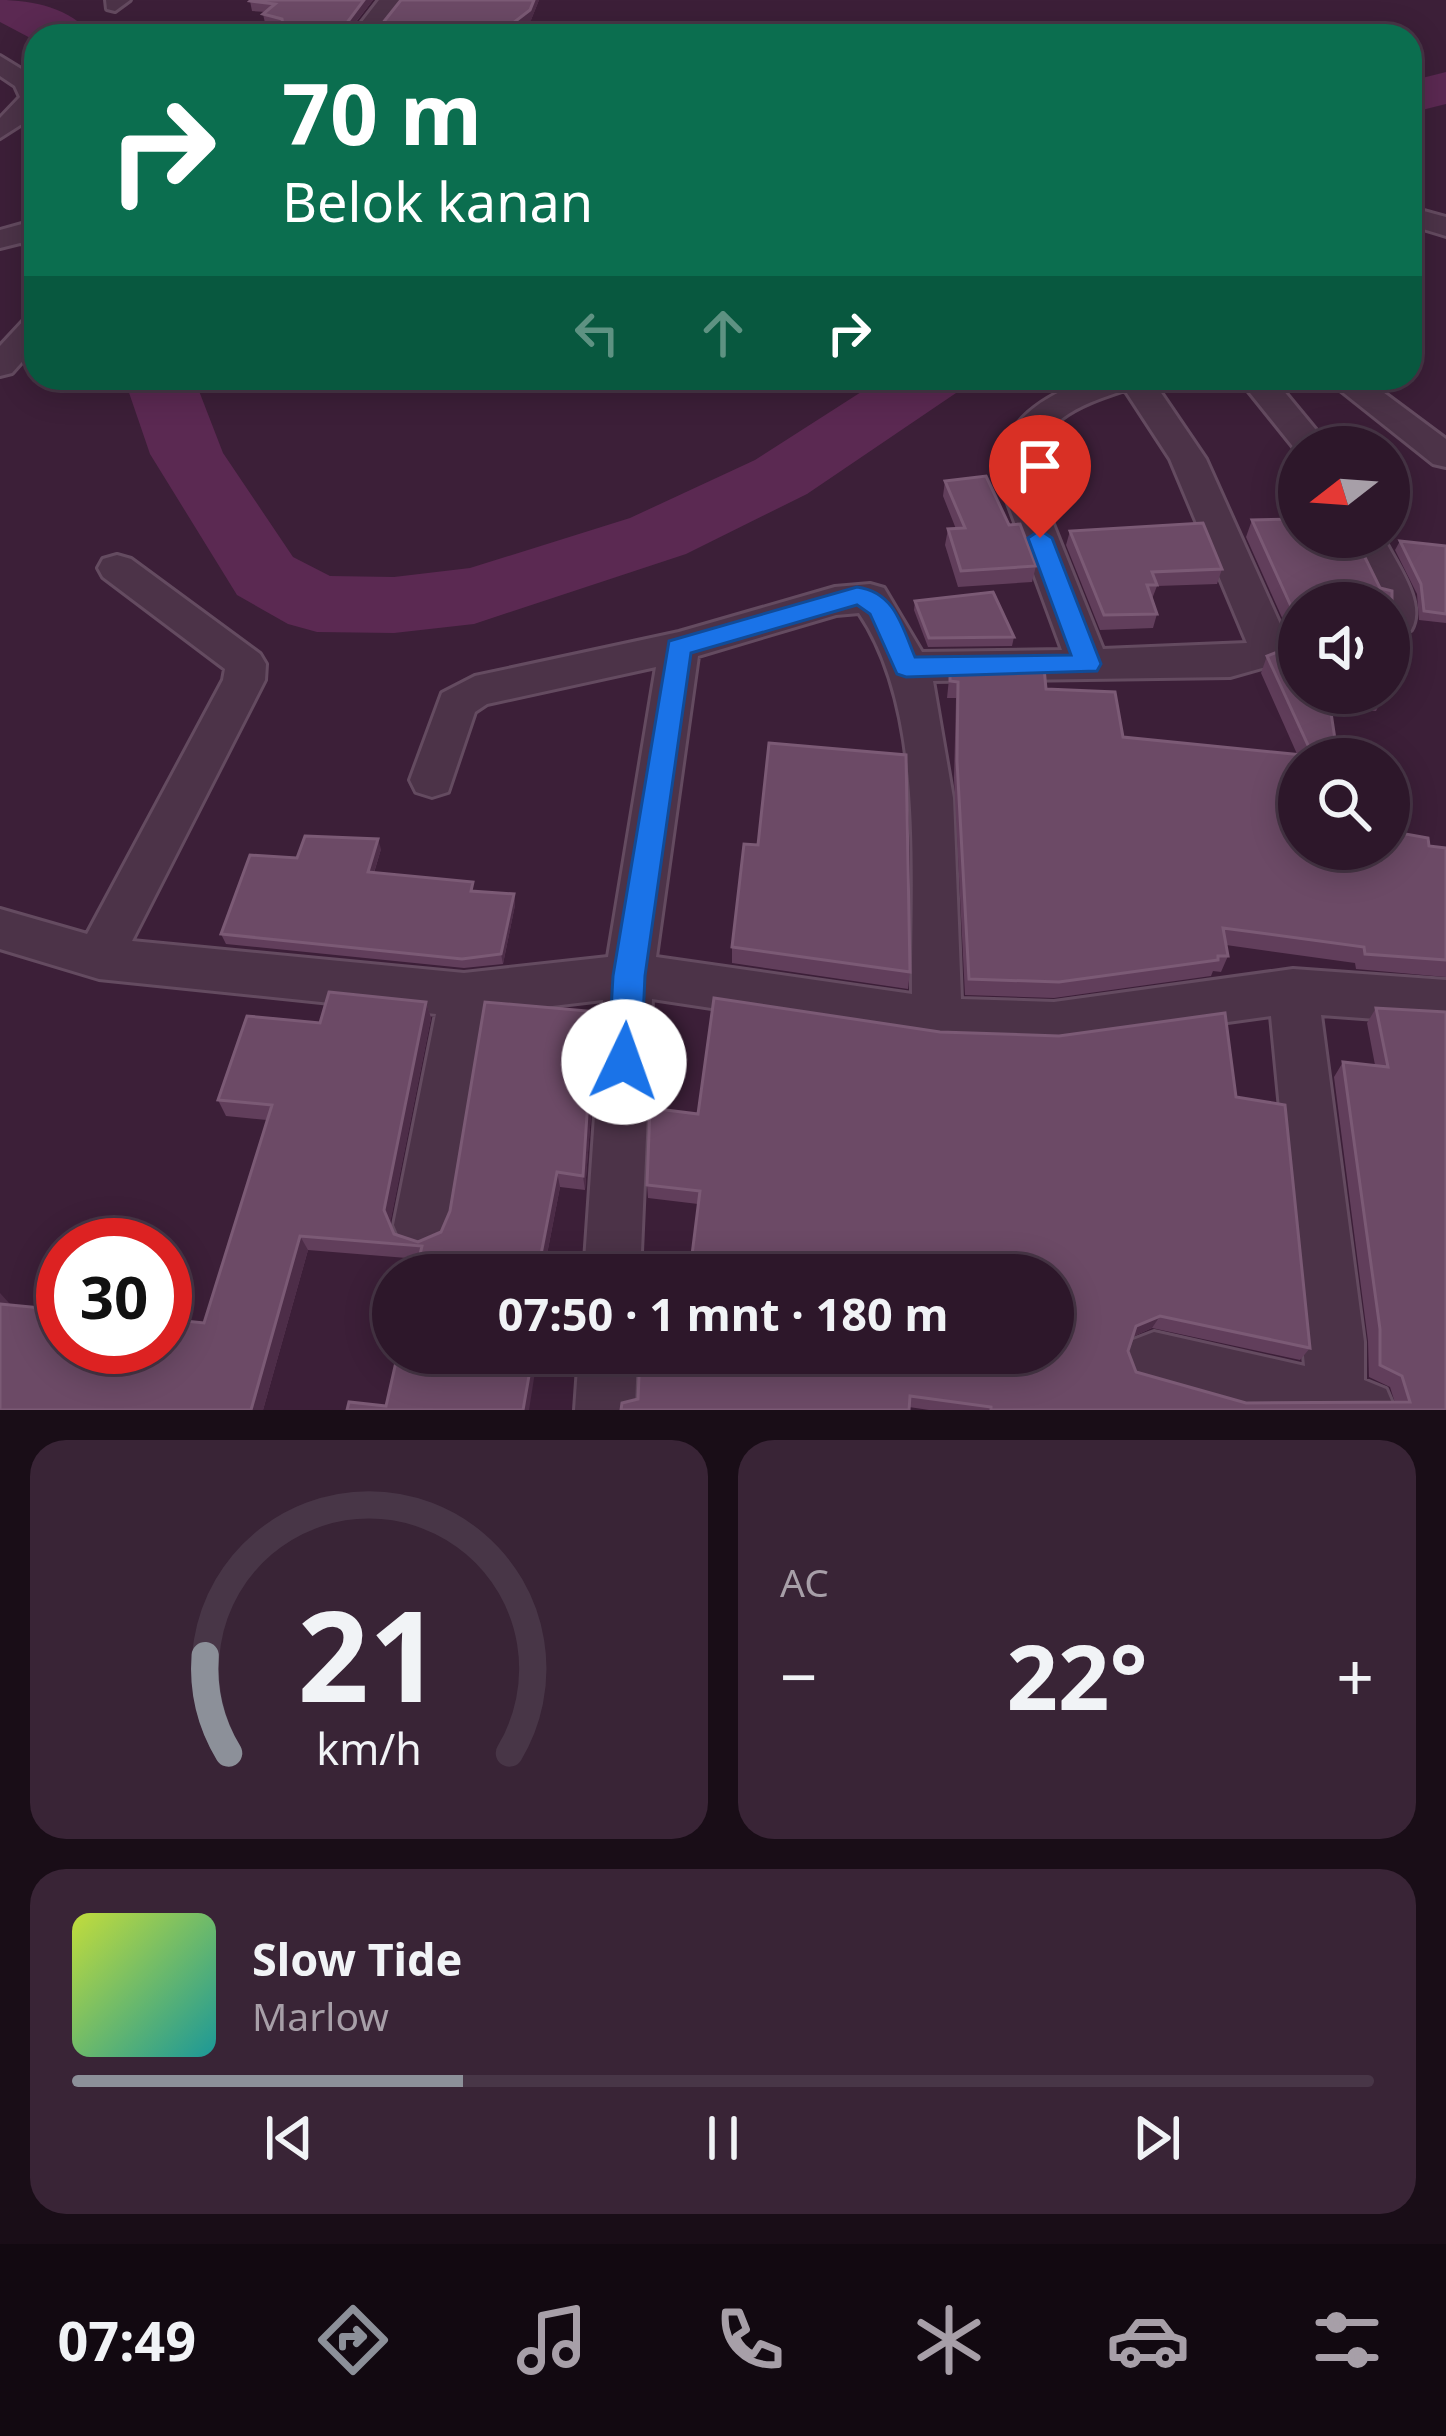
<!DOCTYPE html>
<html lang="id">
<head>
<meta charset="utf-8">
<style>
	body { margin:0; font-family:"Noto Sans",sans-serif; background:#392436; color:#f1f3f6; height:100vh; display:flex; flex-direction:column; font-size:45px; white-space:nowrap }
	* { box-sizing:border-box; margin:0 }
	p { font-size:39px; color:#a79fa8 }
	.icon { flex:none; width:66px; height:66px; fill:none; stroke:currentColor; stroke-width:2; stroke-linecap:round; stroke-linejoin:round }
	.map { position:relative; height:1410px; overflow:hidden }
	.side { display:flex; flex-direction:column; gap:30px; padding:30px; background:#190d17; flex:1 }
	.side>* { flex:none }
	.guide { position:absolute; left:24px; top:24px; width:1398px; height:366px; border-radius:36px; box-shadow:0 6px 30px #0003,0 0 0 3px #483647; background:#0b6e4f; color:#fff; overflow:hidden }
	.needle { width:78px; rotate:253deg }
	.fabs { position:absolute; left:1278px; top:426px; display:grid; gap:24px }
	.fabs a { display:grid; place-items:center; width:132px; height:132px; border-radius:50%; background:#2d172a; box-shadow:0 6px 30px #0003,0 0 0 3px #483647; font-size:60px }
	.speed { position:absolute; left:36px; top:1218px; display:flex; gap:24px; font-size:60px; font-weight:700; text-align:center }
	.speed>* { display:grid; place-content:center; width:156px; height:156px; border-radius:50%; background:#2d172a; box-shadow:0 6px 30px #0003,0 0 0 3px #483647; line-height:1 }
	.speed .limit { border:18px solid #d22; background:#fff; color:#111 }
	.pin { position:absolute; display:grid; place-items:center; width:102px; height:102px; color:#fff; margin:-123px -51px; border-radius:50% 50% 50% 0; rotate:-45deg; box-shadow:0 0 12px #0007 }
	.pin .icon { rotate:45deg }
	.me { position:absolute; width:132px; margin:-66px; rotate:3deg; stroke-linejoin:round; filter:drop-shadow(0 0 9px #0008) }
	.turn { display:flex; align-items:center; gap:42px; height:252px; padding:0 60px; font-size:54px }
	.turn .icon { width:156px; height:156px; stroke-width:2.5 }
	.turn b { display:block; font-size:84px; line-height:102px }
	.lanes { display:flex; align-items:center; height:114px; padding:0 60px; background:#0003; justify-content:center; gap:60px; direction:ltr }
	.lanes .off { opacity:.35 }
	.big { font-size:90px; font-weight:700; line-height:1.1 }
	.side .widget { flex:1; display:flex; flex-direction:column; justify-content:center; gap:18px; min-width:0; padding:0 42px; border-radius:36px; background:#392436 }
	.side .dial { align-items:center; gap:0 }
	.dial svg { height:312px; overflow:visible; fill:none; stroke:#483647; stroke-width:7; stroke-linecap:round; text-anchor:middle }
	.dial text { fill:#f1f3f6; stroke:none }
	.song { display:flex; align-items:center; gap:36px }
	.cover { width:144px; height:144px; border-radius:18px; background:linear-gradient(135deg,hsl(70 70% 55%),hsl(180 70% 35%)) }
	.played { height:12px; border-radius:6px; background:linear-gradient(90deg,#8c9099 30%,#483647 30%) }
	.keys { display:flex; justify-content:space-around; direction:ltr }
	.heat { display:flex; justify-content:space-between; align-items:center; font-size:66px; direction:ltr }
	.side .tiles { flex:1; display:grid; gap:30px; grid-template-columns:1fr 1fr }
	.widget:last-child { grid-column:span 2 }
	.trip { position:absolute; left:372px; top:1254px; width:702px; height:120px; border-radius:60px; background:#2d172a; box-shadow:0 6px 30px #0003,0 0 0 3px #483647; font-weight:700; line-height:120px; text-align:center }
	.tabs { display:flex; height:192px; justify-content:space-around; align-items:center; background:#120911; color:#a79fa8 }
	.tabs .icon { width:84px; height:84px }
	.tabs .active { color:#8c9099 }
	.tabs b { font-size:54px; color:#f1f3f6 }
	.map>svg:first-child { display:block }
	.lines { fill:none; stroke-linecap:round; stroke-linejoin:round }
	.river { fill:#5b2952; fill-rule:evenodd }
	.street-casing { stroke:#644b60; stroke-width:6 }
	.street { fill:#4c3348; fill-rule:evenodd }
	.wall { fill:#613e5b }
	.shaded-wall { fill:#4d2d48 }
	.building { fill:#6c4a66; stroke:#7b5a75; stroke-width:3 }
	.route { fill:#1a73e8; stroke:#114b97; stroke-width:3 }
</style>
</head>
<body>
<div class="map">
<svg width="1446" height="1410" viewBox="0 0 1446 1410">
	<rect width="100%" height="100%" fill="#3c1f38"/>
	<g class="lines">
		<!-- river -->
		<g class="river">
			<path d="M0,0C32,0 72,8 92,36H36V41L0,22Z"/>
			<polygon points="1446,72 1446,104 1410,113 1410,81"/>
			<polygon points="124,378 194,378 223,453 293,557 330,576 394,577 470,568 630,518 755,460 883,378 966,378 956,393 807,494 686,554 474,624 394,633 317,632 288,624 237,595 150,454"/>
		</g>
		<defs>
			<g id="street">
				<polygon points="106,0 130,0 115,11 107,9"/>
				<polygon points="379,0 404,0 376,36 351,36"/>
				<polygon points="0,56 36,78 36,115 0,138 0,118 20,97 15,86 0,76"/>
				<polygon points="1420,210 1446,217 1446,236 1410,225 1410,213"/>
				<polygon points="22,224 36,228 36,248 20,243 0,248 0,230"/>
				<polygon points="36,316 36,346 12,373 0,376 0,346 25,319"/>
				<path d="M1095,378H1151L1206,459L1288,642L1276,664L1230,677L933,681L953,798L961,999L1054,1002L1293,969L1446,980V1024L1321,1015L1364,1342V1380L1386,1389L1395,1410H1237L1133,1382L1125,1361L1133,1340L1154,1332L1305,1366L1271,1016L1054,1046L937,1042L652,999L640,1275H584L603,1000L485,1014L450,1225L442,1244L422,1252L402,1244L394,1225L436,1014L99,979L0,949V909L87,934L223,680L225,669L103,577L98,568L103,559L117,555L131,559L260,654L266,664L265,680L132,941L464,973L608,957L656,667L487,704L475,712L448,792L432,797L416,792L410,780L442,693L475,676L679,632L835,587L870,584L884,588L922,652L1062,650L999,479C999,421 1045,394 1095,378ZM1125,390L1170,459L1247,643L1103,649L1035,479C1034,421 1077,406 1125,390ZM859,613C926,712 911,877 912,994L656,957L698,656L836,615Z"/>
				<polygon points="1238,378 1273,378 1330,447 1299,447 1299,454"/>
				<polygon points="1325,378 1364,378 1446,439 1446,467 1433,464"/>
				<path d="M1345,537H1383C1395,562 1427,603 1411,630L1389,636V603H1376Z"/>
				<polygon points="579,1353 637,1353 635,1410 575,1410"/>
			</g>
		</defs>
		<!-- street casing -->
		<use href="#street" class="street-casing"/>
		<!-- street -->
		<use href="#street" class="street"/>
	</g>
	<!-- wall -->
	<g class="wall">
		<polygon points="373,0 350,30 378,29 401,0 539,0 531,20 510,36 239,36 284,30 265,23 263,14 266,12 252,11 250,1"/>
		<polygon points="945,481 1009,525 1036,566 1032,582 958,587 945,545 948,529 956,529 943,496"/>
		<polygon points="1252,520 1380,588 1392,600 1389,607 1389,603 1299,603 1384,695 1376,711 1330,709 1299,849 1429,846 1446,848 1446,977 1356,969 1355,963 1226,945 1228,956 1221,972 1213,971 1211,976 1054,998 965,995 954,778 956,698 947,698 950,669 1046,689 1123,737 1297,754 1261,673 1267,656 1290,647 1292,640 1246,537"/>
		<polygon points="1070,531 1222,569 1217,584 1157,586 1152,599 1157,614 1153,628 1100,630 1066,545"/>
		<polygon points="1400,541 1446,546 1446,623 1419,620 1417,594 1395,550"/>
		<polygon points="915,601 1014,637 1012,646 928,647 914,610"/>
		<polygon points="758,845 910,972 908,989 732,963 732,947"/>
		<polygon points="381,849 374,873 475,892 514,894 515,905 503,964 464,968 226,944 221,934 297,858"/>
		<polygon points="426,1002 431,1018 390,1223 394,1234 418,1242 441,1232 588,1011 590,1028 579,1098 591,1115 585,1190 560,1187 543,1275 415,1275 419,1259 308,1250 263,1410 204,1323 267,1120 226,1116 218,1100 320,1023"/>
		<polygon points="1376,1008 1446,1012 1446,1410 929,1410 909,1407 638,1399 691,1263 698,1204 648,1198 647,1185 698,1114 1236,1097 1310,1348 1300,1360 1152,1328 1132,1337 1128,1351 1136,1372 1246,1403 1395,1403 1390,1387 1369,1377 1368,1341 1334,1077 1343,1062 1375,1065 1367,1023"/>
	</g>
	<!-- shaded-wall -->
	<g class="shaded-wall">
		<polygon points="364,0 373,0 347,33 346,24"/>
		<polygon points="534,0 539,0 531,20 510,36 496,36"/>
		<polygon points="378,839 381,849 371,882 368,872"/>
		<polygon points="514,894 515,905 503,964 501,954"/>
		<polygon points="426,1002 431,1018 390,1224 384,1210"/>
		<polygon points="588,1011 590,1028 576,1113 574,1098"/>
		<polygon points="588,1099 591,1115 585,1190 583,1176"/>
		<polygon points="557,1172 560,1187 543,1275 537,1275"/>
		<polygon points="300,1236 308,1250 263,1410 251,1410"/>
		<polygon points="0,1293 10,1304 0,1311"/>
		<polygon points="1160,1316 1152,1328 1129,1338 1136,1326"/>
		<polygon points="533,1353 538,1353 529,1410 523,1410"/>
	</g>
	<!-- building -->
	<g class="building">
		<polygon points="251,0 364,0 346,24 346,30 378,29 401,0 534,0 530,10 496,36 239,36 245,30 284,30 282,19 263,14 275,4 250,1"/>
		<polygon points="986,476 1009,525 1020,524 1036,566 961,571 948,529 965,528 945,481"/>
		<polygon points="1299,519 1299,537 1355,537 1380,588 1392,591 1392,600 1352,595 1355,603 1299,603 1299,693 1328,693 1338,759 1299,759 1299,849 1389,849 1389,831 1428,838 1429,846 1446,848 1446,960 1365,954 1364,947 1223,928 1228,956 1218,956 1218,960 1059,982 969,979 957,761 958,682 950,681 950,669 1044,668 1046,689 1115,692 1123,737 1313,756 1267,656 1299,644 1295,634 1299,624 1252,520"/>
		<polygon points="1203,523 1222,569 1152,572 1157,585 1147,585 1157,614 1104,615 1070,531"/>
		<polygon points="1400,541 1446,546 1446,614 1424,611 1421,584"/>
		<polygon points="993,592 1014,637 929,638 915,601"/>
		<polygon points="769,743 906,755 910,972 732,947 744,844 758,845"/>
		<polygon points="305,836 378,839 368,872 473,882 471,891 514,894 501,954 462,959 221,934 250,855 297,858"/>
		<polygon points="329,992 426,1002 384,1210 394,1234 418,1242 441,1232 450,1211 485,1002 588,1011 574,1098 588,1099 583,1176 557,1172 537,1275 415,1275 422,1246 300,1236 251,1410 0,1410 0,1304 63,1310 63,1347 165,1347 165,1319 204,1323 272,1105 218,1100 247,1016 320,1023"/>
		<polygon points="714,998 940,1032 1059,1036 1225,1013 1236,1097 1285,1105 1310,1348 1160,1316 1136,1326 1128,1351 1136,1372 1246,1403 1410,1402 1402,1376 1380,1365 1380,1329 1343,1062 1388,1067 1376,1008 1446,1012 1446,1410 991,1410 991,1407 910,1396 909,1410 621,1410 622,1403 638,1399 640,1353 1053,1353 1053,1275 627,1275 629,1267 642,1266 643,1257 691,1263 700,1191 647,1185 650,1108 698,1114"/>
		<polygon points="398,1353 533,1353 523,1410 347,1410 349,1402 386,1406"/>
	</g>
	<!-- route -->
	<path class="route" d="M1040,530L1052,538L1101,664L1097,671L906,677L897,674L870,614L857,605L691,653L645,976L641,1062L636,1072L624,1077L613,1072L608,1062L613,976L669,641L857,587C895,592 902,626 915,657L1071,655L1028,538Z"/>
</svg>
<div class="fabs">
<a><svg class="needle" viewBox="-14 -14 28 28"><path d="M0-13l5 13h-10z" fill="#e53935"/><path d="M0 13l5-13h-10z" fill="#a79fa8"/></svg></a>
<a><svg class="icon" aria-label="sound" viewBox="0 0 24 24"><path d="M4 9h4l5-4v14l-5-4H4zM17 9q2 3 0 6"/></svg></a>
<a><svg class="icon" aria-label="search" viewBox="0 0 24 24"><circle cx="10" cy="10" r="6"/><path d="M15 15l6 6"/></svg></a>
</div>
<div class="speed"><div class="limit">30</div></div>
<div class="pin" style="left:1040px;top:538px;background:#d93025"><svg class="icon" aria-label="arrive" viewBox="0 0 24 24"><path d="M6 21V4h12l-3 4 3 4H6"/></svg></div>
<svg class="me" style="left:624px;top:1062px" viewBox="-20 -20 40 40"><circle r="19" fill="#fff"/><path d="M0-13L10 11 0 6-10 11z" fill="#1a73e8"/></svg>
<div class="trip">07:50 · 1 mnt · 180 m</div>
<div class="guide">
<div class="turn"><svg class="icon" aria-label="right" viewBox="0 0 24 24"><path d="M7 20v-9h11M14 6l5 5-5 5"/></svg><div><b>70 m</b>Belok kanan</div></div>
<div class="lanes"><svg class="icon off" aria-label="left" viewBox="0 0 24 24"><path d="M17 20v-9H6M10 6l-5 5 5 5"/></svg><svg class="icon off" aria-label="ahead" viewBox="0 0 24 24"><path d="M12 20V5M6 11l6-6 6 6"/></svg><svg class="icon" aria-label="right" viewBox="0 0 24 24"><path d="M7 20v-9h11M14 6l5 5-5 5"/></svg></div>
</div>
</div>
<section class="side">
<div class="tiles">
<div class="widget dial"><svg viewBox="0 0 100 80">
<path d="M14 69A42 42 0 1 1 86 69"/>
<path d="M14 69A42 42 0 0 1 8 44" stroke="#8c9099"/>
<text x="50" y="56" font-size="32" font-weight="700">21</text>
<text x="50" y="72" font-size="11">km/h</text>
</svg></div>
<div class="widget"><p>AC</p>
<div class="heat"><a>−</a><b class="big">22°</b><a>+</a></div>
</div>
<div class="widget">
<div class="song"><i class="cover"></i><div><b>Slow Tide</b><p>Marlow</p></div></div>
<div class="played"></div>
<div class="keys"><svg class="icon" aria-label="previous" viewBox="0 0 24 24"><path d="M18 5L8 12l10 7zM5 5v14"/></svg><svg class="icon" aria-label="pause" viewBox="0 0 24 24"><path d="M8 5v14M16 5v14"/></svg><svg class="icon" aria-label="next" viewBox="0 0 24 24"><path d="M6 5l10 7-10 7zM19 5v14"/></svg></div>
</div>
</div>
</section>
<nav class="tabs">
<b>07:49</b>
<svg class="icon active" aria-label="directions" viewBox="0 0 24 24"><path d="M12 3l9 9-9 9-9-9zM9 14v-3h6M13 9l2 2-2 2"/></svg>
<svg class="icon" aria-label="music" viewBox="0 0 24 24"><path d="M9 18V5l10-2v13"/><circle cx="6" cy="18" r="3"/><circle cx="16" cy="16" r="3"/></svg>
<svg class="icon" aria-label="phone" viewBox="0 0 24 24"><path d="M5 4h4l2 5-3 2q2 4 5 5l2-3 5 2v4C11 20 4 13 5 4z"/></svg>
<svg class="icon" aria-label="climate" viewBox="0 0 24 24"><path d="M12 3v18M4 7l16 10M4 17L20 7"/></svg>
<svg class="icon" aria-label="car" viewBox="0 0 24 24"><path d="M5 17H2v-5l4-1 3-4h7l3 4 3 1v5h-3M9 17h6M6 11h13"/><circle cx="7" cy="17" r="2"/><circle cx="17" cy="17" r="2"/></svg>
<svg class="icon" aria-label="filters" viewBox="0 0 24 24"><path d="M4 7h16M4 17h16"/><circle cx="9" cy="7" r="2"/><circle cx="15" cy="17" r="2"/></svg>
</nav>
</body>
</html>
